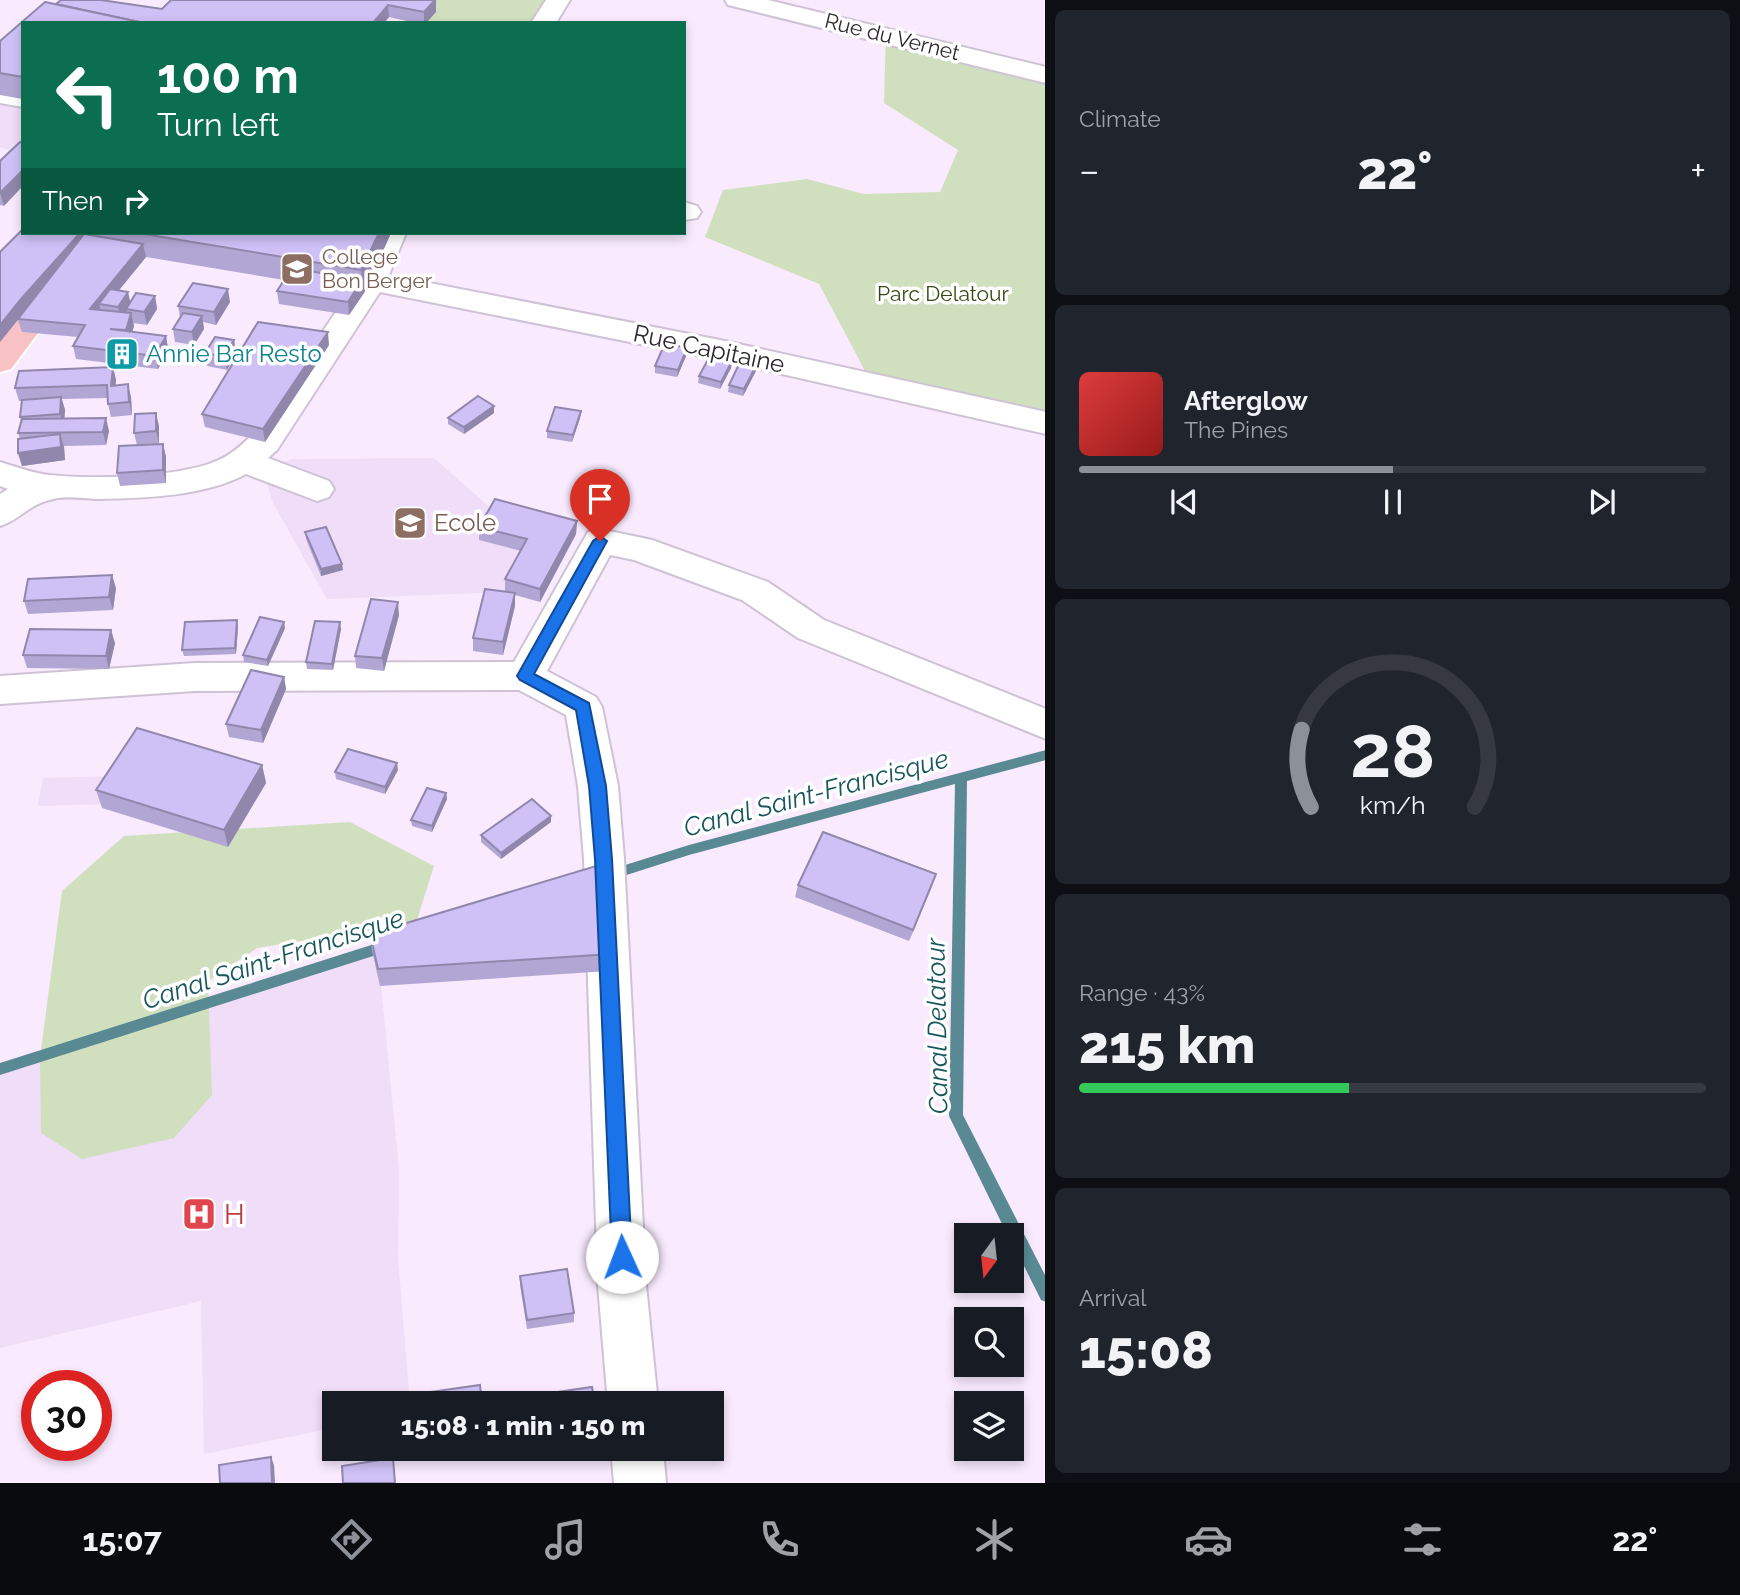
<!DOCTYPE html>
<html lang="en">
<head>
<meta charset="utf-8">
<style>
	body { margin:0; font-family:Raleway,sans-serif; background:#20242c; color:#f1f3f6; height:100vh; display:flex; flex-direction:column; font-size:26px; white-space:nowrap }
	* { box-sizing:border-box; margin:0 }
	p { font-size:23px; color:#9ea1a6 }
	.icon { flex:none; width:38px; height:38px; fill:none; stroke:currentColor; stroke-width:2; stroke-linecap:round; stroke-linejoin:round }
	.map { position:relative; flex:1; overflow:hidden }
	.drawer { display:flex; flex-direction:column; gap:10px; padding:10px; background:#0d0f14; width:695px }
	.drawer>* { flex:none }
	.guide { position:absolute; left:21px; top:21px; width:665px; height:214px; border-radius:0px; box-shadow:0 4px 10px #0003; background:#0b6e4f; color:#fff; overflow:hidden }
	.needle { width:46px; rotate:195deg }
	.fabs { position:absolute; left:954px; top:1223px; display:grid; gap:14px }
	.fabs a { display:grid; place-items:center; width:70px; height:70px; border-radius:0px; background:#171b24; box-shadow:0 4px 10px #0003; font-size:35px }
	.speed { position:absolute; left:21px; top:1370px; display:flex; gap:14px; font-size:35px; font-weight:700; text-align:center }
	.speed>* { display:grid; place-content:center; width:91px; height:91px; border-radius:50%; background:#171b24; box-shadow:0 4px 10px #0003; line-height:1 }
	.speed .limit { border:10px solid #d22; background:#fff; color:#111 }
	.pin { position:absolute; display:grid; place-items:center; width:60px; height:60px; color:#fff; margin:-72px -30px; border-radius:50% 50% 50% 0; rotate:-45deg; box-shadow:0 0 7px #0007 }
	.pin .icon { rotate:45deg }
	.me { position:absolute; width:77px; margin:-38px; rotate:358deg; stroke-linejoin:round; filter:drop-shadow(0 0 5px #0008) }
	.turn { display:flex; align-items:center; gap:24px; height:147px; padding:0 21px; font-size:32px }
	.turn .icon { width:91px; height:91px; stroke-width:2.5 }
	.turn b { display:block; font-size:49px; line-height:60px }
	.then { display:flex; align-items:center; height:66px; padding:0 21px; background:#0003; gap:14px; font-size:26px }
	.big { font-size:52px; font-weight:800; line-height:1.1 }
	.drawer .widget { flex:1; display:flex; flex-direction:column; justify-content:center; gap:10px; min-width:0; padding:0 24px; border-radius:10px; background:#20242c }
	.drawer .dial { align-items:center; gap:0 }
	.dial svg { height:182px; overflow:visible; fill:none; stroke:#363941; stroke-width:7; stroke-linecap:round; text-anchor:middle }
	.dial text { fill:#f1f3f6; stroke:none }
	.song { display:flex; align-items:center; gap:21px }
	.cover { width:84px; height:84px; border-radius:10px; background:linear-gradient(135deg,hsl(0 70% 55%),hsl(0 70% 35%)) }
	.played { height:7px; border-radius:4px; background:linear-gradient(90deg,#8c9099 50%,#363941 50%) }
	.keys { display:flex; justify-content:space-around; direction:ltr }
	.heat { display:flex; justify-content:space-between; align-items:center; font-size:38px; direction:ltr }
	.charge { height:10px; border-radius:5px; background:linear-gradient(90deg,#34c759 43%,#363941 0) }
	.trip { position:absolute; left:322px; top:1391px; width:402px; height:70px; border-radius:0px; background:#171b24; box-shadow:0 4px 10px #0003; font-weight:800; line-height:70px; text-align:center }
	.dock { display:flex; height:112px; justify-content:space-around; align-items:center; background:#090b0e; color:#9ea1a6 }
	.dock .icon { width:49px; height:49px }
	.dock .selected { color:#8c9099 }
	.dock b { font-size:32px; color:#f1f3f6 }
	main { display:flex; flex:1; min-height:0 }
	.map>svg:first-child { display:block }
	.built { fill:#f0ddf8 }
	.green { fill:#d0e0bf }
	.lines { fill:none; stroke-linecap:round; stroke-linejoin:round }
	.stream { fill:#598a94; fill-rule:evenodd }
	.minor-casing { stroke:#cfc2d5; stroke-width:4 }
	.major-casing { stroke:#fff; stroke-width:4 }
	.minor { fill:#fff; fill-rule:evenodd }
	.major { fill:#f8c1c4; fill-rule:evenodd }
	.wall { fill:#b2a6d4 }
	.shaded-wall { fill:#9187ac }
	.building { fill:#cfc1f6; stroke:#9187ac; stroke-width:2 }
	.route { fill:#1a73e8; stroke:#114b97; stroke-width:2 }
	.labels { text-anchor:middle; stroke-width:7; stroke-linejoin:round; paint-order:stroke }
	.far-street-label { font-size:21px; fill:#2d272f; stroke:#fff }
	.far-education-label { font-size:21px; fill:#785e54; stroke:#fff; text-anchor:start }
	.far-park-label { font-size:21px; fill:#344912; stroke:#fff }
	.street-label { font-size:24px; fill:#2d272f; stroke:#fff }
	.culture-label { font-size:24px; fill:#0d838f; stroke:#fff; text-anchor:start }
	.education-label { font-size:24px; fill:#785e54; stroke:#fff; text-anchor:start }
	.water-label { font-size:26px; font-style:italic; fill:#18565f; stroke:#fff }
	.near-health-label { font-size:28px; fill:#be3a42; stroke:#fff; text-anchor:start }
</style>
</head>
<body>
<main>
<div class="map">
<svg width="1046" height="1483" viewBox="0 0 1046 1483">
	<rect width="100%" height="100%" fill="#f9eafe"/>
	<!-- built -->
	<g class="built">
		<polygon points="0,95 23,99 23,155 0,147"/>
		<polygon points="434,458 495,512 576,534 540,602 505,592 327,599 273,503 266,480 279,464 293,459"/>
		<polygon points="115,776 111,804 38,806 43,778"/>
		<polygon points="377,944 399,1170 398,1258 410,1403 334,1404 334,1428 204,1454 201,1301 0,1348 0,1069"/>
	</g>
	<!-- green -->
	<g class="green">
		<polygon points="411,0 558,0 543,23 426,23"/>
		<polygon points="886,31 1045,72 1045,423 872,384 819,284 705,237 723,190 807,179 864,194 940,192 958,150 884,103"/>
		<polygon points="350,822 434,866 416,923 257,948 208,981 212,1095 174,1138 82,1159 41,1133 40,1057 62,891 124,836"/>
	</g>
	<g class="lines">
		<!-- stream -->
		<g class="stream">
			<polygon points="1046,750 1046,760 967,781 963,1115 1046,1277 1046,1302 1041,1300 1012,1242 1012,1236 1008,1236 949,1116 955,784 689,855 611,880 606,879 604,875 606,871 689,845"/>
			<polygon points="387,940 392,942 394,946 392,950 0,1075 0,1063"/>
		</g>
		<defs>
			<g id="minor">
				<polygon points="546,0 570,0 556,23 531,23"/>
				<polygon points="725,0 768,0 1046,67 1046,83 728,5"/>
				<polygon points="0,87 23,91 23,107 0,103"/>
				<polygon points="684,202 697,206 701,212 697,218 684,220"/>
				<path d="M377,233H406L389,275L725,341L1046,412V434L725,361L380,292L277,450L268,458L329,481L334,489L329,497L317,501L246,474C205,496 147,498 101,499C87,499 71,496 58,498C28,503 22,519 0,526V494L8,489L0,486V462C14,466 27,471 42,474C84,480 174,478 214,462C229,457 242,445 253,434L357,281Z"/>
				<polygon points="600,529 652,540 768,582 824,620 1046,709 1046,739 798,638 742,600 634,560 610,555 547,671 596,697 602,707 618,786 624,859 646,1285 658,1404 608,1404 598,1285 584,859 578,786 566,715 519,690 195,691 0,704 0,676 195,663 514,662 588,532"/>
				<polygon points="611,1449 663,1449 666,1483 614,1483"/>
			</g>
			<polygon id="major" points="83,233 113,233 11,369 0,372 0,341"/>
		</defs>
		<!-- minor casing -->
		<use href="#minor" class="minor-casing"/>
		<!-- major casing -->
		<use href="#major" class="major-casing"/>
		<!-- minor -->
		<use href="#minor" class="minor"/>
		<!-- major -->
		<use href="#major" class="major"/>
	</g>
	<!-- wall -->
	<g class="wall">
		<polygon points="61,0 101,0 162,9 171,0 436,0 436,12 426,23 416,23 389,17 384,23 23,23 23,99 0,95 0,41 45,2 56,4"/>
		<polygon points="0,161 4,206 0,205"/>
		<polygon points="23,233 391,233 364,293 349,315 279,304 277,291 284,280 146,257 119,290 131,302 155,296 157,309 147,325 133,323 134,326 132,332 166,336 168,349 158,369 76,359 73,346 78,337 22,332 18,320 0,342 0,252"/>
		<polygon points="230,302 216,325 203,322 204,329 194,345 175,342 173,329 180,317 178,306"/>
		<polygon points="234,340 236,353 227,370 207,366 205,353"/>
		<polygon points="329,345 265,442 205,427 202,414"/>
		<polygon points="687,348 687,354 677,377 655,373 655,366"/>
		<polygon points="732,361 731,368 720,389 698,383 699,376"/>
		<polygon points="113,367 116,380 115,385 131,397 132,415 111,417 108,404 107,398 62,399 65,410 64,419 109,431 106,445 64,446 65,460 22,466 18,453 20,439 18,433 21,422 20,417 22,401 19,401 15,388"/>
		<polygon points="758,367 743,396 728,392 729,385"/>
		<polygon points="494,406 494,413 464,434 448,424 448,418"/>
		<polygon points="581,411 580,418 572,442 547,438 547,431"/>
		<polygon points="159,426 159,444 163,444 166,457 166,483 120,486 117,473 137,445 134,433"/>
		<polygon points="577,521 576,534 540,602 515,595 515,606 503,655 473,651 473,638 505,592 505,579 521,551 479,540 479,527"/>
		<polygon points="305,532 343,570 321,576 306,539"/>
		<polygon points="116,588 113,610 28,614 24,601"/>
		<polygon points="399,615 384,671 356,668 355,656"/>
		<polygon points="237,620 238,627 236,654 184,656 182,650"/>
		<polygon points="285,628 268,666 244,662 243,655"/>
		<polygon points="341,629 333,670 307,669 306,662"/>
		<polygon points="115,643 109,669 27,668 23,655"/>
		<polygon points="284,677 286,689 263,743 229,737 226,724"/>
		<polygon points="262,765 266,783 228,847 102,808 96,790"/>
		<polygon points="398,770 385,794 336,779 335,772"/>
		<polygon points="446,793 447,799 432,832 412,826 411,820"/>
		<polygon points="551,816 551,822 501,859 481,842 481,835"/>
		<polygon points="936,874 909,941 795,897 798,885"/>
		<polygon points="370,934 611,954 609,971 380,986 372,951"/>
		<polygon points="520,1276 574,1313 574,1322 527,1329 520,1285"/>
	</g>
	<!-- shaded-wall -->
	<g class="shaded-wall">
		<polygon points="436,0 436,12 426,23 424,23 424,12"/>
		<polygon points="388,5 389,17 384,23 373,23"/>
		<polygon points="23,170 23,186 4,206 0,193"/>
		<polygon points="80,233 83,233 85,243 24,312 0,342 0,325 21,299"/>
		<polygon points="379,233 391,233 364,293 349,315 348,302 362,280 361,270"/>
		<polygon points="143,244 146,257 107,305 99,304 101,312 90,309"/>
		<polygon points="228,289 230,302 216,325 214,312"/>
		<polygon points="128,292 131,305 126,309 127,311 121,320 118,307"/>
		<polygon points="155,296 157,309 147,325 144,312"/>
		<polygon points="131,313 134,326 129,343 126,330"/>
		<polygon points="202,316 204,329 194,345 192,332"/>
		<polygon points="328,332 329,345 265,442 263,429"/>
		<polygon points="166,336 168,349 158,369 155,356"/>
		<polygon points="234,340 236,353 227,370 224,357"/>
		<polygon points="687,348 687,354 677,377 678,370"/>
		<polygon points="759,360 758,367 743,396 744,389"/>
		<polygon points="732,361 731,368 720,389 721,382"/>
		<polygon points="113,367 116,380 114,399 111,386"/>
		<polygon points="128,384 131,397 132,415 129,402"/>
		<polygon points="61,397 65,410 64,427 60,414"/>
		<polygon points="494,406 494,413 464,434 464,427"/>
		<polygon points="581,411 580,418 572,442 573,435"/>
		<polygon points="156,413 159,426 159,444 156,431"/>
		<polygon points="106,418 109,431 106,445 103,432"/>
		<polygon points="60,434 64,447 65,460 22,466 18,453"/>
		<polygon points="163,444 166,457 166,483 163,470"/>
		<polygon points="577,521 576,534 540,602 540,589"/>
		<polygon points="342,564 343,570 321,576 321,569"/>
		<polygon points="112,575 116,588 113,610 109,597"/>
		<polygon points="515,593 515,606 503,655 503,642"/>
		<polygon points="398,602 399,615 384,671 382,658"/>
		<polygon points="237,620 238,627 236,654 235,648"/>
		<polygon points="284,622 285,628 268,666 267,660"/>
		<polygon points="340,622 341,629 333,670 332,664"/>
		<polygon points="111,630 115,643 109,669 106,656"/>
		<polygon points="284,677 286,689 263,743 261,730"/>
		<polygon points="397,763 398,770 385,794 385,787"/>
		<polygon points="262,765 266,783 228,847 224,830"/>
		<polygon points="446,793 447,799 432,832 432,826"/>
		<polygon points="551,816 551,822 501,859 501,853"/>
		<polygon points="936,874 932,886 909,941 913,930"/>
		<polygon points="271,1457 274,1465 275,1483 272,1483"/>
	</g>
	<!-- building -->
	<g class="building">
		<polygon points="61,0 101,0 162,9 171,0 435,0 424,12 388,5 373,23 144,23 56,4"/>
		<polygon points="45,2 144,23 23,23 23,77 0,73 0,41"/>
		<polygon points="20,142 23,143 23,170 0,193 0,161"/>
		<polygon points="23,229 23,233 80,233 21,299 0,325 0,252"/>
		<polygon points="138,233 379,233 361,270"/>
		<polygon points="84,234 143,244 90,309 131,313 126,330 110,329 166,336 155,356 73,346 85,325 18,319"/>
		<polygon points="292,268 362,280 348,302 277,291"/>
		<polygon points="193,283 228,289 214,312 178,306"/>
		<polygon points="110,289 128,292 118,307 99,304"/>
		<polygon points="136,293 155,296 144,312 126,309"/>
		<polygon points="183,313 202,316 192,332 173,329"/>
		<polygon points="258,322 328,332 263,429 202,414"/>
		<polygon points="215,337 234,340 224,357 205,353"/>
		<polygon points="665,343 687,348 678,370 655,366"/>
		<polygon points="710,356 732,361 721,382 699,376"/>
		<polygon points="743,356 759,360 744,389 729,385"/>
		<polygon points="113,367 111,386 128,384 129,402 108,404 107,385 15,388 19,371"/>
		<polygon points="478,396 494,406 464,427 448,418"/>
		<polygon points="61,397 60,414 20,417 22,400"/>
		<polygon points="555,407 581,411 573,435 547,431"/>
		<polygon points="156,413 156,431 134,433 135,414"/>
		<polygon points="106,418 103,432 18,433 22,419"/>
		<polygon points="60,434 61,447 18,453 18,439"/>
		<polygon points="163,444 163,470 117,473 119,446"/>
		<polygon points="495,499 577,521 540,589 505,579 527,539 479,527"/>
		<polygon points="326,527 342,564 321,569 305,532"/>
		<polygon points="112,575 109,597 24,601 28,579"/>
		<polygon points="485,589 515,593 503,642 473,638"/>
		<polygon points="371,599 398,602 382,658 355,656"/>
		<polygon points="260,617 284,622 267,660 243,655"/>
		<polygon points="237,620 235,648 182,650 185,622"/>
		<polygon points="315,621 340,622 332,664 306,662"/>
		<polygon points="30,629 111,630 106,656 23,655"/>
		<polygon points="251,670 284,677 261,730 226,724"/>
		<polygon points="137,728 262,765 224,830 96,790"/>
		<polygon points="348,749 397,763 385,787 335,772"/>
		<polygon points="427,788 446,793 432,826 411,820"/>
		<polygon points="532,799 551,816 501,853 481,835"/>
		<polygon points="823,832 936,874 913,930 798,885"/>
		<polygon points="606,863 611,954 378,969 370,934"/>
		<polygon points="567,1269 574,1313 527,1320 520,1276"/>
		<polygon points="480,1385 482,1404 432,1404 430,1392"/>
		<polygon points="592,1387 595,1404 544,1404 543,1394"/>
		<polygon points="271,1457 272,1483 220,1483 219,1465"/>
		<polygon points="393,1458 395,1483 343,1483 342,1466"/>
	</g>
	<!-- route -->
	<polygon class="route" points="600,536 607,541 534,674 589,703 606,786 612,859 632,1257 629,1264 622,1267 615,1264 612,1257 595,859 589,786 576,710 520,680 517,676 593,541"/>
	<!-- icons -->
	<defs>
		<symbol id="school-square" viewBox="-11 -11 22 22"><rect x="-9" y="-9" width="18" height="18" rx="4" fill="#8d6e63" stroke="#fff"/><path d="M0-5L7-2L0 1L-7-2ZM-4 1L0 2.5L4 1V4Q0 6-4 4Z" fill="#fff"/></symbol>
		<symbol id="building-square" viewBox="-11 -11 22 22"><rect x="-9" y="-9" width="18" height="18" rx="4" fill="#0f9aa8" stroke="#fff"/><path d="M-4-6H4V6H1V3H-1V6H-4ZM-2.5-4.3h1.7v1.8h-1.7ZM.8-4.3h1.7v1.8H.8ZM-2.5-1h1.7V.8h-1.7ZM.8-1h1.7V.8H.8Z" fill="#fff"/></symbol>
		<symbol id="hospital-square" viewBox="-11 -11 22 22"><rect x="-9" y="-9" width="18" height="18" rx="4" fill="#e0444e" stroke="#fff"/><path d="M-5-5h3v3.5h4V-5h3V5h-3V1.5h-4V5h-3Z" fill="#fff"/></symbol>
	</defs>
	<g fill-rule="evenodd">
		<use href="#school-square" x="278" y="250" width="38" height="38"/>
		<use href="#building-square" x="103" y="335" width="38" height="38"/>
		<use href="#school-square" x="391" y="504" width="38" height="38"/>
		<use href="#hospital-square" x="180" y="1195" width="38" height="38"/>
	</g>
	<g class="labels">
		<!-- far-street labels -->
		<g class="far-street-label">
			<text transform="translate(892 37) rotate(14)" y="7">Rue du Vernet</text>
		</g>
		<!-- far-education labels -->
		<g class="far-education-label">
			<text x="322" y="264">College<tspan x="322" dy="24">Bon Berger</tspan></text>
		</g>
		<!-- far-park labels -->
		<g class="far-park-label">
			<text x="943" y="301">Parc Delatour</text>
		</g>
		<!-- street labels -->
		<g class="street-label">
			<text transform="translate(709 349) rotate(12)" y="8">Rue Capitaine</text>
		</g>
		<!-- culture labels -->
		<g class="culture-label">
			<text x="146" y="362">Annie Bar Resto</text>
		</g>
		<!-- education labels -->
		<g class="education-label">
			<text x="434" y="531">Ecole</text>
		</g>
		<!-- water labels -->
		<g class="water-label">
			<text transform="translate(816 793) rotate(-15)" y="9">Canal Saint-Francisque</text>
			<text transform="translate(273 959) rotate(-18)" y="9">Canal Saint-Francisque</text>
			<text transform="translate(937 1026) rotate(-91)" y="9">Canal Delatour</text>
		</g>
		<!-- near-health labels -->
		<g class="near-health-label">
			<text x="224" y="1224">H</text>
		</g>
	</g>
</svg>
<div class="fabs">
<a><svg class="needle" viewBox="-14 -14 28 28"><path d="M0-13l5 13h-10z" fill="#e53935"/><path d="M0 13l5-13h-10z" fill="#9ea1a6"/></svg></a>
<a><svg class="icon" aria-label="search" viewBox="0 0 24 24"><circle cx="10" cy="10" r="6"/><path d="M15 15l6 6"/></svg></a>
<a><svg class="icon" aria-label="layers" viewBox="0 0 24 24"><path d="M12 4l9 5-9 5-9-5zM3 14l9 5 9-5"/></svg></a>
</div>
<div class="speed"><div class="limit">30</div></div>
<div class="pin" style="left:600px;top:541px;background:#d93025"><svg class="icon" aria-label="arrive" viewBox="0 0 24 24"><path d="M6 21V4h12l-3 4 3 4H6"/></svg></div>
<svg class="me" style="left:622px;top:1257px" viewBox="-20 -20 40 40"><circle r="19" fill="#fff"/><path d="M0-13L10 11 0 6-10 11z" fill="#1a73e8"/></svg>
<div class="trip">15:08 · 1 min · 150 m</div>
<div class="guide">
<div class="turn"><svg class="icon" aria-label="left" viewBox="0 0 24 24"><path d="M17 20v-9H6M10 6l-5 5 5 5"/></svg><div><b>100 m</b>Turn left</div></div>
<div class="then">Then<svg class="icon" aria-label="right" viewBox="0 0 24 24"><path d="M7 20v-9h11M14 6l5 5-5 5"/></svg></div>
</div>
</div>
<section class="drawer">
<div class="widget"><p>Climate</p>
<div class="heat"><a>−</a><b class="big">22°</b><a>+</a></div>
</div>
<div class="widget">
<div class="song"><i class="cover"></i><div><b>Afterglow</b><p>The Pines</p></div></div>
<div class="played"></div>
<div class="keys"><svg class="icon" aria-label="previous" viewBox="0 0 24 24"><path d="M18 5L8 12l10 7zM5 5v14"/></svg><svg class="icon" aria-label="pause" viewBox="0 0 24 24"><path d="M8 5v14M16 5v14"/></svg><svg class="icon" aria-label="next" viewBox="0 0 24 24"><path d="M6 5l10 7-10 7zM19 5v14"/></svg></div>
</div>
<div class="widget dial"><svg viewBox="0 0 100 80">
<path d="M14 69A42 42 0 1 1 86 69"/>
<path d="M14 69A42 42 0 0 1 10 35" stroke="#8c9099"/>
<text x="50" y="56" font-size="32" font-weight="700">28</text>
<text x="50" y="72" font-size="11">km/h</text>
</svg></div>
<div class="widget"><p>Range · 43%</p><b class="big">215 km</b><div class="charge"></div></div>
<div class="widget"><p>Arrival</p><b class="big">15:08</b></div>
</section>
</main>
<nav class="dock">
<b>15:07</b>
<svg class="icon selected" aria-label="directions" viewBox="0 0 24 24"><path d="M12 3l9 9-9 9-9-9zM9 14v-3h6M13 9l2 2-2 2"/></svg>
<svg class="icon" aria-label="music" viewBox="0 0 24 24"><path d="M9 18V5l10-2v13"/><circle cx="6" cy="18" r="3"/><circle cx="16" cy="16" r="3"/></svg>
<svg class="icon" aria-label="phone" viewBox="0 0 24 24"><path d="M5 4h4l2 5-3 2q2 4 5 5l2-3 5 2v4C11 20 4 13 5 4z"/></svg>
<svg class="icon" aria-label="climate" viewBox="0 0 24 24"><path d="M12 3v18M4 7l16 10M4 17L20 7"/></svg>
<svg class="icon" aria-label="car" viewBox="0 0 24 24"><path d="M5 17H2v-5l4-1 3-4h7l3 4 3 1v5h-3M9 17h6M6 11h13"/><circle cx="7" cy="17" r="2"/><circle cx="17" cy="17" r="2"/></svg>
<svg class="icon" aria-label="filters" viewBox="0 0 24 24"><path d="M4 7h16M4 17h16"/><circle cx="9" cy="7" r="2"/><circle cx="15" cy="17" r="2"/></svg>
<b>22°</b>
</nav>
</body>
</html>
